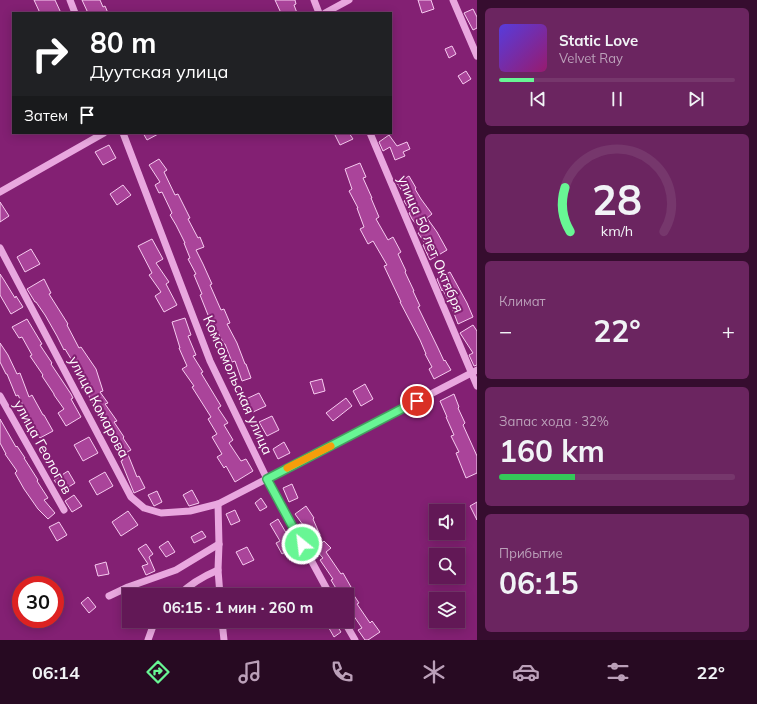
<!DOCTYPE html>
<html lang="ru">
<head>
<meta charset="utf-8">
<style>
	body { margin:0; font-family:Mulish,sans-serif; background:#6b2560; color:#f1f3f6; height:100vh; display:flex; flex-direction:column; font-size:15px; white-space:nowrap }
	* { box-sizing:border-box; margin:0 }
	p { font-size:13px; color:#bba0b9 }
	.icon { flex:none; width:22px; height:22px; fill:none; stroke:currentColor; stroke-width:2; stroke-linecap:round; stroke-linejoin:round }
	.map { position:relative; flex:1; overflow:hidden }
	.drawer { display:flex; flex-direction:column; gap:8px; padding:8px; background:#360d2f; width:280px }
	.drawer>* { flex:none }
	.banner { position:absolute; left:12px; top:12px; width:380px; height:122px; border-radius:0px; box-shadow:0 2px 10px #0003,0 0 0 1px #76376c; background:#202124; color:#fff; overflow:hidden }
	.buttons { position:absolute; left:429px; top:504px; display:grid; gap:8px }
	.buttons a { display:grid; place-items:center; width:36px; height:36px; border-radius:0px; background:#621856; box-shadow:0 2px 10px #0003,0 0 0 1px #76376c; font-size:20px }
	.speed { position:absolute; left:12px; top:576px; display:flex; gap:8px; font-size:20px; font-weight:700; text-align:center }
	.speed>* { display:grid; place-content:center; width:52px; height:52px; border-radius:50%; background:#621856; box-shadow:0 2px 10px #0003,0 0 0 1px #76376c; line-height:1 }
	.speed .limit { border:6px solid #d22; background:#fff; color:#111 }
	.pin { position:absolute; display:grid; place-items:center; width:34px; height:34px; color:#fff; margin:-17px; border:2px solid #fff; border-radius:50%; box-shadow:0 1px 4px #0007 }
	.me { position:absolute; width:44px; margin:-22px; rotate:331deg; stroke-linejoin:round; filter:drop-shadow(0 0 3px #0008) }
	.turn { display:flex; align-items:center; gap:14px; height:84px; padding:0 12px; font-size:18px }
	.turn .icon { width:52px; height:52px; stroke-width:2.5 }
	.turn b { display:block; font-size:28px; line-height:34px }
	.then { display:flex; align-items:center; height:38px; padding:0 12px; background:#0003; gap:8px; font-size:15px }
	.big { font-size:30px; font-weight:700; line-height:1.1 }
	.drawer .widget { flex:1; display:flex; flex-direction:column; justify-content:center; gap:6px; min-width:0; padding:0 14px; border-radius:6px; background:#6b2560 }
	.drawer .dial { align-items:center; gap:0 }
	.dial svg { height:104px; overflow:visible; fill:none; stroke:#76376c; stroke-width:7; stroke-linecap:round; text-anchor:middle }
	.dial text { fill:#f1f3f6; stroke:none }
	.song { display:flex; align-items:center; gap:12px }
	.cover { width:48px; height:48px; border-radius:6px; background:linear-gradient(135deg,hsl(250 70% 55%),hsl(320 70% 35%)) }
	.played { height:4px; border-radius:2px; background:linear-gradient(90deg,#68f694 15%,#76376c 15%) }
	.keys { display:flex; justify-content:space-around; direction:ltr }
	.heat { display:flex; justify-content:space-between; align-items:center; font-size:22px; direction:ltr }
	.charge { height:6px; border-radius:3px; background:linear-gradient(90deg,#34c759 32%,#76376c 0) }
	.trip { position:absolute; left:122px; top:588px; width:232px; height:40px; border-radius:0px; background:#621856; box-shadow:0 2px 10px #0003,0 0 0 1px #76376c; font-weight:700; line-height:40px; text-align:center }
	.dock { display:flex; height:64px; justify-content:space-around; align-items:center; background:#270a22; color:#bba0b9 }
	.dock .icon { width:28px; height:28px }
	.dock .current { color:#68f694 }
	.dock b { font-size:18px; color:#f1f3f6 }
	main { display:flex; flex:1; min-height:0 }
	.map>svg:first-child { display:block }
	.building { fill:#aa449a; stroke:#f7cbf0 }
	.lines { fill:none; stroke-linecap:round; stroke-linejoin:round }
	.minor { stroke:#e9a7df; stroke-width:7 }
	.route-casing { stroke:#44a060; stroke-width:10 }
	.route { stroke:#68f694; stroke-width:7 }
	.slow { stroke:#f59e0b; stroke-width:7 }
	.labels { text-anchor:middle; stroke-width:4; stroke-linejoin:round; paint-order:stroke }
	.street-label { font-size:14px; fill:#fff; stroke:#832073 }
</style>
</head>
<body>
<main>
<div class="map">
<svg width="477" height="640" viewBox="0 0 477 640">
	<rect width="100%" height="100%" fill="#832073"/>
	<!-- building -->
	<g class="building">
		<polygon points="34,0 55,0 61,13 40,13"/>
		<polygon points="82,0 100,0 103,7 105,6 108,13 88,13"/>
		<polygon points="275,0 295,0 296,4 294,5 297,13 281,13"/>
		<polygon points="418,0 431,0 434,9 422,13"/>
		<polygon points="473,9 477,17 477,28 473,30 464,13"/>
		<polygon points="452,46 456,54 449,58 445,49"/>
		<polygon points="466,71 471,79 463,84 458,76"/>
		<polygon points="143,133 160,133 147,140"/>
		<polygon points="334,133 349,133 353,139 340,145"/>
		<polygon points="389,135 397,146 407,142 410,149 403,152 405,156 395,160 390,147 383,151 379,142"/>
		<polygon points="109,145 116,158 103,165 95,152"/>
		<polygon points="159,159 167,170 164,172 175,195 178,194 190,218 188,219 198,238 200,237 204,247 196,250 203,264 212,284 210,285 221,310 224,309 230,323 227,324 237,343 245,364 246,364 251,378 242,381 235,361 232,362 225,344 224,344 216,329 214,330 200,295 202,294 194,275 196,274 188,259 190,258 184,243 185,243 176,225 170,215 172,213 162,192 159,193 155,185 160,182 149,165"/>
		<polygon points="360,163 366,177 363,178 372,198 371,198 379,217 376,219 388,240 393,237 401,252 398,254 406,271 405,272 414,291 413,291 420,306 418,307 438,348 444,361 445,360 451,370 434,379 429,369 432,367 425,354 426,354 420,340 400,302 401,302 384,266 387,265 373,241 368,244 360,229 364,227 357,208 358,208 349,191 352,189 345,169"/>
		<polygon points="409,176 416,188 415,189 421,199 432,214 427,218 437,232 447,250 430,260 423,245 425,243 418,233 421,231 412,219 409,213 411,212 404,201 407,199 397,183"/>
		<polygon points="123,185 131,195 117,205 110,194"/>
		<polygon points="0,202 9,216 0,222"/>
		<polygon points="152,239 163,259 156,263 169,282 166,284 177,305 164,312 155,296 161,292 149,275 152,273 138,246"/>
		<polygon points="31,249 40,264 25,272 17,257"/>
		<polygon points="450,272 467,303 473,317 458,324 452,308 443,290 442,291 437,279"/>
		<polygon points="0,274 4,280 15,298 16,296 23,307 11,314 0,295"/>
		<polygon points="44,279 51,293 49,294 68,324 67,325 79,348 81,347 96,369 103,391 100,392 108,403 105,404 117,421 114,422 124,437 123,438 131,450 127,452 137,477 139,476 145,488 134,493 121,461 123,460 114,448 116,447 108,435 110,433 100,419 102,417 90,399 83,376 80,378 74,368 76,367 65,349 64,350 57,336 45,315 36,302 35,302 27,289"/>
		<polygon points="185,318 191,335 188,336 196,355 193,356 203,372 201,373 221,406 218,408 228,423 224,425 233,440 229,443 241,461 246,459 253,471 235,482 226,466 224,468 217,457 222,454 212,437 217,434 208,419 211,417 192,387 194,386 182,369 187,366 179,348 180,348 172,322"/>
		<polygon points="27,319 42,344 40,345 52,363 51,364 71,394 73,398 71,399 81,417 66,426 58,413 64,409 54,395 54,394 42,376 43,375 30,356 32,355 22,337 19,338 12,327"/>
		<polygon points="473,325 477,331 477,365 474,366 469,355 473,353 460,333"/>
		<polygon points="0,343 8,355 17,374 20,373 29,397 32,395 43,415 44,415 53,431 40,438 31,422 18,395 16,396 7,374 6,374 0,362"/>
		<polygon points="322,379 325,391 314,394 310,382"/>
		<polygon points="365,384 373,399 361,406 353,391"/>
		<polygon points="259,393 266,406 253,412 246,399"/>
		<polygon points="454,394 459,407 458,408 465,423 463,425 477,456 477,473 466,478 456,453 459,452 451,436 454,435 446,417 447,417 440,401"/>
		<polygon points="346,398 352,406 333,421 326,413"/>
		<polygon points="272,416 279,430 267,436 259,422"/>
		<polygon points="0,419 16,447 17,446 25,458 24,458 38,480 37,481 48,498 44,500 55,513 48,519 38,509 24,489 15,473 17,471 5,454 6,454 0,443"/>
		<polygon points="89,437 98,453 83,461 74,445"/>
		<polygon points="284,442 290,453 278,459 273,449"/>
		<polygon points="68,471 75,483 62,491 54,480"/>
		<polygon points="105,472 113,486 97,495 89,481"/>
		<polygon points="292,484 298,498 289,502 283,488"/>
		<polygon points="192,490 199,503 189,506 183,495"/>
		<polygon points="157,491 162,502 154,506 148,495"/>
		<polygon points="74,495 82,506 72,512 65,501"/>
		<polygon points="261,498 267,507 260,511 255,503"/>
		<polygon points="477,502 477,520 470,506"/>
		<polygon points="306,506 314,518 313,519 320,535 308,540 304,530 306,529 295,514"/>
		<polygon points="235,510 240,521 231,525 226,514"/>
		<polygon points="128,511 138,525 121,536 112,522"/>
		<polygon points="278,519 288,536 289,536 295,546 282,554 276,543 280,541 270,524"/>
		<polygon points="59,522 67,535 57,541 49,527"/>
		<polygon points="202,531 206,537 194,543 191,537"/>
		<polygon points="168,541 175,552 166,557 159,547"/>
		<polygon points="324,541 331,548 326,552 341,574 343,573 351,587 349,588 359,603 357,604 370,623 372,621 380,632 368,640 365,640 358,630 362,628 349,609 347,610 347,595 340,595 331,580 333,579 320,560 323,558 315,549"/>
		<polygon points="146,544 153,554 149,557 155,571 146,575 142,566 148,564 138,549"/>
		<polygon points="247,547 254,560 243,565 236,552"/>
		<polygon points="106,562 109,574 98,576 95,565"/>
		<polygon points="310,587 318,595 302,595"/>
		<polygon points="88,597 96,607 89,613 81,603"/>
		<polygon points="325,621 334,621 341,632 334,637"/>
	</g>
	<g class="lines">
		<!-- minor -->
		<g class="minor">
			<polyline points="70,0 75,13"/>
			<polyline points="314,0 319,13"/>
			<polyline points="453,0 477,56"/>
			<polyline points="325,13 349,0"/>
			<polyline points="123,133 210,361 267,479 330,595"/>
			<polyline points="370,133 477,386"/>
			<polyline points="0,192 104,133"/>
			<polyline points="0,248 131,497 144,508 161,513 190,511 218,504 477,370"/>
			<polyline points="0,396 64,510"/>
			<polyline points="218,504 219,544 218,570 220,595"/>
			<path d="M179,595C190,584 204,576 218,570"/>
			<polyline points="109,596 128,587 176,570 219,544"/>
			<polyline points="222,621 224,640"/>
			<polyline points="344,621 355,640"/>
			<polyline points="148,640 153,626 157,621"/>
		</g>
	</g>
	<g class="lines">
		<defs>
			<polyline id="route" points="302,544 267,479 417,401"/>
		</defs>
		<!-- route casing -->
		<use href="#route" class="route-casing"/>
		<!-- route -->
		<use href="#route" class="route"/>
		<!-- slow -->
		<polyline class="slow" points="287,468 331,446"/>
	</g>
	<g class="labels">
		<!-- street labels -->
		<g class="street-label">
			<text transform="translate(431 244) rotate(67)" y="5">улица 50 лет Октября</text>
			<text transform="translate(238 385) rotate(66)" y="5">Комсомольская улица</text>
			<text transform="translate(99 407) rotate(62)" y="5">улица Комарова</text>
			<text transform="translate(43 447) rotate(61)" y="5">улица Геологов</text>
		</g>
	</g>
</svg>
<div class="buttons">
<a><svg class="icon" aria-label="sound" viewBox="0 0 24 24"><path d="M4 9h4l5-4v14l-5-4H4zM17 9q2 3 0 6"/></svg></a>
<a><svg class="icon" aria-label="search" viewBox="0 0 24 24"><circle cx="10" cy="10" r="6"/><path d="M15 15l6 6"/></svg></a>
<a><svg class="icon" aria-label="layers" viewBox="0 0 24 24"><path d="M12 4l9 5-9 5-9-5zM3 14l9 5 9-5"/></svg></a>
</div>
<div class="speed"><div class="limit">30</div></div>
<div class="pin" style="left:417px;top:401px;background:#d93025"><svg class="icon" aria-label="arrive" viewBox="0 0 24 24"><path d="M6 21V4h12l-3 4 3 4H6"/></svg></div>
<svg class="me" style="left:302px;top:544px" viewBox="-20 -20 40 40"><circle r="17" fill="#68f694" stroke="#fff" stroke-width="3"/><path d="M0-11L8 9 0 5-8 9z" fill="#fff"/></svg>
<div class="trip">06:15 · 1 мин · 260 m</div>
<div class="banner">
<div class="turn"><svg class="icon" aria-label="right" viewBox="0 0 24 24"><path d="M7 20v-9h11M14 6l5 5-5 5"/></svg><div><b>80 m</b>Дуутская улица</div></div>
<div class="then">Затем<svg class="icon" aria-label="arrive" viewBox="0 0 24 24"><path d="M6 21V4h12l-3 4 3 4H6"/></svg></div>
</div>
</div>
<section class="drawer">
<div class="widget">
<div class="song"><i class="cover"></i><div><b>Static Love</b><p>Velvet Ray</p></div></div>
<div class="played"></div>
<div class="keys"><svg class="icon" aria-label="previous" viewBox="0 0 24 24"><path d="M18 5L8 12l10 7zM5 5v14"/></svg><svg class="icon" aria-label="pause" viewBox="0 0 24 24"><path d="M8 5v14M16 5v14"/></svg><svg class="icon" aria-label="next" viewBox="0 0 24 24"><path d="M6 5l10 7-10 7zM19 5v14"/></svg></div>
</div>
<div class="widget dial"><svg viewBox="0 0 100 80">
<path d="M14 69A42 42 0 1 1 86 69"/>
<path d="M14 69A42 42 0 0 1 10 35" stroke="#68f694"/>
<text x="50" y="56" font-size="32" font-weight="700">28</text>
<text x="50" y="72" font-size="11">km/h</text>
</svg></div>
<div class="widget"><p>Климат</p>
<div class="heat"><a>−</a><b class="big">22°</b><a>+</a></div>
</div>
<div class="widget"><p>Запас хода · 32%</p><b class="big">160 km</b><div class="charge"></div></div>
<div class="widget"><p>Прибытие</p><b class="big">06:15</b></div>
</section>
</main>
<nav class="dock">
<b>06:14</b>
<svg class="icon current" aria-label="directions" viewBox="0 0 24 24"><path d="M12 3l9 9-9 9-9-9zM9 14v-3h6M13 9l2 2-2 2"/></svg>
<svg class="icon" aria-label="music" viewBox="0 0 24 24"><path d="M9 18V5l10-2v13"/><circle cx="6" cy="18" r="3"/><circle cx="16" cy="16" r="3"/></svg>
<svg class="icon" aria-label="phone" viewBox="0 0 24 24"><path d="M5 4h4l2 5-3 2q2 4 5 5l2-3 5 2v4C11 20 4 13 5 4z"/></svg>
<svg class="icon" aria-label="climate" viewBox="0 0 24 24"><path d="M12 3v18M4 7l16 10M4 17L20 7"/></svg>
<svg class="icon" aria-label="car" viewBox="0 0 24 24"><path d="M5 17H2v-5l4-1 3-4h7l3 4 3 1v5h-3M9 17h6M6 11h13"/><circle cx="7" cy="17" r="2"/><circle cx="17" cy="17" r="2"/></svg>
<svg class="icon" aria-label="filters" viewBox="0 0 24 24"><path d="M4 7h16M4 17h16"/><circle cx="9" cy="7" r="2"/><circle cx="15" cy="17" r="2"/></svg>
<b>22°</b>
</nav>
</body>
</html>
